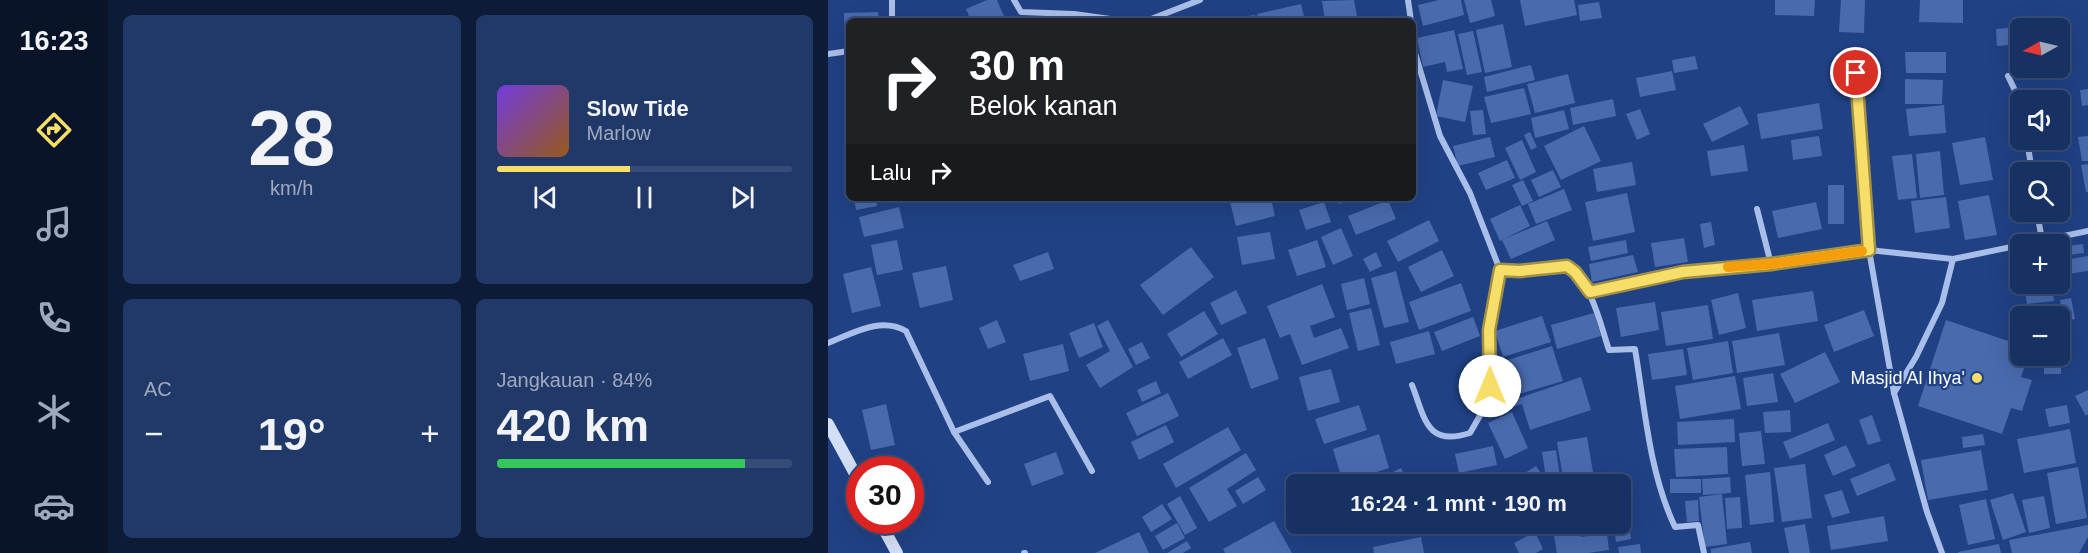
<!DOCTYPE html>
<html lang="id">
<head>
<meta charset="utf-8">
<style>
	body { margin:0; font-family:Helvetica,sans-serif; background:#213969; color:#f1f3f6; height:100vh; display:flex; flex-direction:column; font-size:22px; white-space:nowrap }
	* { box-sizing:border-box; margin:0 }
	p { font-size:20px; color:#9fa9be }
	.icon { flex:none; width:33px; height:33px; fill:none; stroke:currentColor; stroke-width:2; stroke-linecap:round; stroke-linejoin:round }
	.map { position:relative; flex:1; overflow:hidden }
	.drawer { display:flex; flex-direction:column; gap:15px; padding:15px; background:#0d1b36; width:720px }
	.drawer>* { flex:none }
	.top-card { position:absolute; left:18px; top:18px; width:570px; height:183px; border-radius:9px; box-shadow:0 6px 24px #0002,0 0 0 2px #364c78; background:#202124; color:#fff; overflow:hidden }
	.needle { width:39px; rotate:262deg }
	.buttons { position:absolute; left:1182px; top:18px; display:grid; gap:12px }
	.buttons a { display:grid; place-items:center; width:60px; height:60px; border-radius:9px; background:#183163; box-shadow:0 6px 24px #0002,0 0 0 2px #364c78; font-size:30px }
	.speed { position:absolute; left:18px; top:456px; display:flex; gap:12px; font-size:30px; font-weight:700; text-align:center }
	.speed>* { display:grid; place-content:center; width:78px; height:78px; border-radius:50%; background:#183163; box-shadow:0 6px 24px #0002,0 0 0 2px #364c78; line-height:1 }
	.speed .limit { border:9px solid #d22; background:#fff; color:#111 }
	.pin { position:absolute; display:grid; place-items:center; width:51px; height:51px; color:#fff; margin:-26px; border:3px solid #fff; border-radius:50%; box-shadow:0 2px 6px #0007 }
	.me { position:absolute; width:66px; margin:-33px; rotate:0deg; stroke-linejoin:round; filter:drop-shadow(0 0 4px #0008) }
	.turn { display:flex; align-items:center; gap:21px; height:126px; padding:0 24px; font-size:27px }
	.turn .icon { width:78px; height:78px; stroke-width:2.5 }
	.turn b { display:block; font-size:42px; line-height:51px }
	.then { display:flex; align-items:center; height:57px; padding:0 24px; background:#0003; gap:12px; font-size:22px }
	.big { font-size:45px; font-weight:700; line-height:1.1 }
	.drawer .tile { flex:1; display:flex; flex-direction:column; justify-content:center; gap:9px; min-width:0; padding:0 21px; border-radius:9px; background:#213969 }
	.drawer .dial { align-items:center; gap:0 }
	.dial b { font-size:78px; line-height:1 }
	.song { display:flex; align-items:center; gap:18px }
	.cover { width:72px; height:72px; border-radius:9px; background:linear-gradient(135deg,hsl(260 70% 55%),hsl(30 70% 35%)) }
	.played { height:6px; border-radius:3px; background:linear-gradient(90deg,#f6de69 45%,#364c78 45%) }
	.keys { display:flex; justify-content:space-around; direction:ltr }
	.heat { display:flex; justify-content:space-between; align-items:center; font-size:33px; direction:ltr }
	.charge { height:9px; border-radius:4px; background:linear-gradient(90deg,#34c759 84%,#364c78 0) }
	.drawer .tiles { flex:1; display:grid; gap:15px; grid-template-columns:repeat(2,1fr) }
	.trip { position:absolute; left:458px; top:474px; width:345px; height:60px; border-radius:9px; background:#183163; box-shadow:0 6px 24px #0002,0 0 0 2px #364c78; font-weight:700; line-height:60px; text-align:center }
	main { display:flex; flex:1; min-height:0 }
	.tabs { display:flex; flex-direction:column; width:108px; justify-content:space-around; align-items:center; background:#0a1428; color:#9fa9be }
	.tabs .icon { width:42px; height:42px }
	.tabs .current { color:#f6de69 }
	.tabs b { font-size:27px; color:#f1f3f6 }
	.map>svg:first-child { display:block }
	.building { fill:#496aad }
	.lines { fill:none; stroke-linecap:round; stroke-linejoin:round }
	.street { stroke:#a9bee9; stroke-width:6 }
	.secondary { stroke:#d3dff7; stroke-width:12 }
	.route-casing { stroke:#a09044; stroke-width:15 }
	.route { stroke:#f6de69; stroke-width:10 }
	.slow { stroke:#f59e0b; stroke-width:10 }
	.poi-dot { fill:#f6de69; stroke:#204184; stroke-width:2 }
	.labels { text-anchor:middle; stroke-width:4.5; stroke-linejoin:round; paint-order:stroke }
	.poi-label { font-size:18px; fill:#fff; stroke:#204184; text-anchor:end }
</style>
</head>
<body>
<main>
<nav class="tabs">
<b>16:23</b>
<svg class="icon current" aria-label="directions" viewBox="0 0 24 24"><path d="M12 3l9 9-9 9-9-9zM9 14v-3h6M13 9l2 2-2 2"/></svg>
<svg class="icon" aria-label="music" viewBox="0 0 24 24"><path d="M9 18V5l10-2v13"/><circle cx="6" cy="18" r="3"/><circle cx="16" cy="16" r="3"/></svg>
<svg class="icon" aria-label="phone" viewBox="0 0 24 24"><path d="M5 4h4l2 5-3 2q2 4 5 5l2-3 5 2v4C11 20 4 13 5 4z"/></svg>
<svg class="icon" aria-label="climate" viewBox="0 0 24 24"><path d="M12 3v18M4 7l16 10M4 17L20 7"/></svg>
<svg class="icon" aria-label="car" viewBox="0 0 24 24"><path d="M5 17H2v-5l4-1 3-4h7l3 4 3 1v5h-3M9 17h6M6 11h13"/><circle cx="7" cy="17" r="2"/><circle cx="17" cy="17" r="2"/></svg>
</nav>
<section class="drawer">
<div class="tiles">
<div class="tile dial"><b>28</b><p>km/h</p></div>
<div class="tile">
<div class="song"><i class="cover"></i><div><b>Slow Tide</b><p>Marlow</p></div></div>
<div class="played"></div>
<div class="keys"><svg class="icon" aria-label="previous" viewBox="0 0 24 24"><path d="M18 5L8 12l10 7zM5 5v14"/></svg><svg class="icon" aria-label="pause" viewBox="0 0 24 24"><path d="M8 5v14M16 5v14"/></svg><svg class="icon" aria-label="next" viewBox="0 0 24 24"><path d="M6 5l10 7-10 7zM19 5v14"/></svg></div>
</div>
<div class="tile"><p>AC</p>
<div class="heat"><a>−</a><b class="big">19°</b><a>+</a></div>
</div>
<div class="tile"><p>Jangkauan · 84%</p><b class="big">420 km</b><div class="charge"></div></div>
</div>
</section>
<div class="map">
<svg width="1260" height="553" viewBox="0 0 1260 553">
	<rect width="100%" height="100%" fill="#204184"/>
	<!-- building -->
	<g class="building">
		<polygon points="159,0 169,0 178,21 143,21 138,9"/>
		<polygon points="526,0 529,16 497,21 494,1"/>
		<polygon points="611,0 633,0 636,15 595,26 590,5"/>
		<polygon points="636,0 663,0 667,16 642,23"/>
		<polygon points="692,0 746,0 749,15 697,26"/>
		<polygon points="947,0 987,0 986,16 947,15"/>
		<polygon points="1013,0 1037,0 1036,33 1011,32"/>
		<polygon points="1092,0 1135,0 1135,23 1091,22"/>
		<polygon points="771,2 774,18 752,21 750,5"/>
		<polygon points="473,4 477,21 431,21 429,14"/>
		<polygon points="50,12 51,21 21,21 21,44 17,44 16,13"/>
		<polygon points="427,15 428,21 397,21 396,19"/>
		<polygon points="675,24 684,67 657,73 648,30"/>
		<polygon points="1192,27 1192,44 1169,46 1168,29"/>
		<polygon points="626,30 635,69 619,72 617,62 595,67 589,38"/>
		<polygon points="645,31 654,72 639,75 630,34"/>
		<polygon points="1077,52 1118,52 1118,73 1078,73"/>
		<polygon points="867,56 870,69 846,73 844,60"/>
		<polygon points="703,65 707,80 659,92 656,77"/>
		<polygon points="844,71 848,90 812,97 808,78"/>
		<polygon points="740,74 747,103 707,113 699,84"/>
		<polygon points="1077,79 1115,80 1114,104 1077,104"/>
		<polygon points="615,80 645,86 637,122 608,116"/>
		<polygon points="696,88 703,114 663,123 656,97"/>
		<polygon points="1260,89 1260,105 1254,106 1252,90"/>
		<polygon points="785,99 788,116 745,125 742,108"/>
		<polygon points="991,103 995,129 933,139 929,114"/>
		<polygon points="1116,105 1118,133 1081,136 1078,109"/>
		<polygon points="912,106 921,124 884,142 875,124"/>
		<polygon points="812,109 822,134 809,140 798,114"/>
		<polygon points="655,110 658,134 645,135 642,111"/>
		<polygon points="736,110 741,129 707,138 703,118"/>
		<polygon points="756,126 773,161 733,180 716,146"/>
		<polygon points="702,132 709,147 703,150 696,135"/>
		<polygon points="991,136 994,156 965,160 963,140"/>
		<polygon points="1260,136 1260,161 1254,161 1250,137"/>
		<polygon points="662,137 667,157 630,166 625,146"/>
		<polygon points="1157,137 1165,180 1132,185 1124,143"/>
		<polygon points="694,140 708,172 692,180 677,148"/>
		<polygon points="916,145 920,171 883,176 879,151"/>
		<polygon points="1112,151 1116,195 1092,198 1088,154"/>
		<polygon points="1084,154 1089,198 1070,200 1064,156"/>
		<polygon points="679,160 687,178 658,190 650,173"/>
		<polygon points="804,162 808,185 769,192 765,169"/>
		<polygon points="1260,164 1260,192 1258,192 1253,165"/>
		<polygon points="725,170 733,187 711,197 703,180"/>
		<polygon points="695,180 705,201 694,206 684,185"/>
		<rect x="1000" y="185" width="16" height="39"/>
		<polygon points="736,189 744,210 708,224 700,204"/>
		<polygon points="799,193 807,232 765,241 757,202"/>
		<polygon points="1161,195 1169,235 1137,240 1130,201"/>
		<polygon points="1118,197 1122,228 1087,233 1083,201"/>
		<polygon points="26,198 48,198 49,206 28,210"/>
		<polygon points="401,198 443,198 447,216 408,226"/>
		<polygon points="510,198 534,198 534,199 511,204"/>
		<polygon points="560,200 568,219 528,235 520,216"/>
		<polygon points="496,202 503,222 478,230 471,210"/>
		<polygon points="988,202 994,229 950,238 944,211"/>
		<polygon points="692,205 702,226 672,241 662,219"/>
		<polygon points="71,207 76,228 36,237 31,217"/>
		<polygon points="601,220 611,241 570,262 559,241"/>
		<polygon points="719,221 727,240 683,259 674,240"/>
		<polygon points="883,222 887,245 876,248 872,224"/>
		<polygon points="513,228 525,256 505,265 493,237"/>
		<polygon points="442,232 447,259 414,265 409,237"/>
		<polygon points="856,238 860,262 827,267 823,243"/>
		<polygon points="69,240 75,270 49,275 43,245"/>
		<polygon points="489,240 498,267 469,276 460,250"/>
		<polygon points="798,240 800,253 763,261 760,247"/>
		<polygon points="1255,244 1256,253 1241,255 1240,246"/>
		<polygon points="363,247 386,277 335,315 312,285"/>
		<polygon points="614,250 626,276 593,292 580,267"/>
		<polygon points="220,252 226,269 192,281 185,265"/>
		<polygon points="548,252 554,266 542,272 535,259"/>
		<polygon points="805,255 810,272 764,282 761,264"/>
		<polygon points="1260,256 1260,271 1240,274 1237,260"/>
		<polygon points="118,266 125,300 92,308 84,273"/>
		<polygon points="43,267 53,306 24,313 15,274"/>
		<polygon points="568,271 581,322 556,328 543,278"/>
		<polygon points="536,278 542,304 519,310 513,284"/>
		<polygon points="633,283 643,311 591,330 581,302"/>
		<polygon points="494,284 507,317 482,326 486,338 513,328 521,348 474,365 462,334 452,338 439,306"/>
		<polygon points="1196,284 1224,284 1226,301 1199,304"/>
		<polygon points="408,290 419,313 393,325 382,303"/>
		<polygon points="985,291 990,321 929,331 924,300"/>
		<polygon points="910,293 918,328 891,335 883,300"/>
		<polygon points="1243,298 1247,319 1235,321 1232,300"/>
		<polygon points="827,302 831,330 793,337 788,308"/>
		<polygon points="880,305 885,339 838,346 833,312"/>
		<polygon points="543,308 552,345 530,351 521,313"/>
		<polygon points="1036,310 1046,336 1006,352 996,325"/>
		<polygon points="376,311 390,334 353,357 339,334"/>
		<polygon points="766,313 773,336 729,349 723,325"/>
		<polygon points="714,316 723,342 675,357 667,331"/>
		<polygon points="645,317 652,336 614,351 606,332"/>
		<polygon points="169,320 178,342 160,349 151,328"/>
		<polygon points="280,320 305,367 272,388 258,365 282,351 269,326"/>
		<polygon points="1118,320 1192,345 1192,356 1200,356 1193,377 1204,380 1194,411 1183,408 1174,434 1090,406"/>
		<polygon points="266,323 275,347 251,358 241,333"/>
		<polygon points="601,331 607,354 568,364 562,342"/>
		<polygon points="951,333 957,365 909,373 904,341"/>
		<polygon points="395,338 404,355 360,379 351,362"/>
		<polygon points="437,338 451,379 423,389 409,348"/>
		<polygon points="900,341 905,373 865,380 859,348"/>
		<polygon points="314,342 322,358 308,365 300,349"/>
		<polygon points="235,344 241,371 202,381 195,354"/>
		<polygon points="724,346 735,381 691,394 680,360"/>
		<polygon points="855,349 859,375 824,380 820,354"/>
		<polygon points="997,352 1012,382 967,403 952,374"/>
		<rect x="1216" y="356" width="17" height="18"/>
		<polygon points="503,369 512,402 480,411 471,377"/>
		<polygon points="945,373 950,402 919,406 915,378"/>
		<polygon points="907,376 913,409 852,419 847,386"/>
		<polygon points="753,377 763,410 702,430 694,404 678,409 671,388 686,382 691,398"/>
		<polygon points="328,381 333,393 314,402 309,390"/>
		<polygon points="1260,390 1260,414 1258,416 1247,396"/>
		<polygon points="340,393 351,416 309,436 298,413"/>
		<polygon points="58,404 67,445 43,450 34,410"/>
		<polygon points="531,405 539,430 496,444 487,419"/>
		<polygon points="1239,405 1242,423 1221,427 1217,409"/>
		<polygon points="962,410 963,432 937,433 935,412"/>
		<polygon points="684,412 700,448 677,459 660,423"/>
		<polygon points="1044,415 1053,441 1040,445 1031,420"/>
		<polygon points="906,419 907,442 850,445 849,422"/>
		<polygon points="1000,423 1007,440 962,459 955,442"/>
		<polygon points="338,425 346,442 311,460 303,442"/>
		<polygon points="400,427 413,450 348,488 335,464"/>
		<polygon points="1242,429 1248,463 1196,473 1189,439"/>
		<polygon points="933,431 937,464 914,466 911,433"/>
		<polygon points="551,434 561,468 515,483 505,449"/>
		<polygon points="1155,434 1157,445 1135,448 1134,437"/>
		<polygon points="759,437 767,484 736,484 729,442"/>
		<polygon points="1018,445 1028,466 1005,476 996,455"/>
		<polygon points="665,446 669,465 631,473 627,454"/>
		<polygon points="899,447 900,474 848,477 846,449"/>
		<polygon points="728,450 732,477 718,478 714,452"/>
		<polygon points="1153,450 1160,490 1100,500 1093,460"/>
		<polygon points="228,452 236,474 204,486 196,464"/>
		<polygon points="418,453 428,470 399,489 409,506 381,522 361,488"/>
		<polygon points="1061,463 1068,480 1029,496 1022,479"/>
		<polygon points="977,464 984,518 954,522 946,468"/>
		<polygon points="708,466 720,484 686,484 684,481"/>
		<polygon points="1250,467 1259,518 1228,524 1219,473"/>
		<polygon points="573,468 581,484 541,484"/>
		<polygon points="671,472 680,484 653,484"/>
		<polygon points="942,472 946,522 922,525 917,475"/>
		<polygon points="625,475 631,484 611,484"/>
		<polygon points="430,477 438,490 415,504 407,491"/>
		<polygon points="902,477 903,493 875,495 874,479"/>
		<rect x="842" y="479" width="31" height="14"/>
		<polygon points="1014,490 1022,513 1004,518 996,495"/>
		<polygon points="1185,493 1198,532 1175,540 1162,500"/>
		<polygon points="894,494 899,544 877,547 871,497"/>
		<polygon points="352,496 369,528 357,535 339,504"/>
		<polygon points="1216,496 1222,528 1201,533 1194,500"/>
		<polygon points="912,497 914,528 899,529 897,498"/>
		<polygon points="1158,499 1167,539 1140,545 1131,505"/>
		<polygon points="870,500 871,521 859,522 857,501"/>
		<polygon points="801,501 805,521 792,524 792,503"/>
		<polygon points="334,504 344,519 323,532 314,517"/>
		<polygon points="1056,516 1060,541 1003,550 999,526"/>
		<polygon points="446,521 464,553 397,553 395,549"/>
		<polygon points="349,523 357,538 335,550 327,536"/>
		<polygon points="604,524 624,524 610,533"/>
		<polygon points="724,524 751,524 753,537 779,533 781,550 760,553 729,553"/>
		<polygon points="756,524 789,524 789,525 758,531"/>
		<polygon points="977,524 982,553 961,553 956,528"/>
		<polygon points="801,525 803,539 788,542 786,527"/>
		<polygon points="1260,525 1260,537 1251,553 1184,553 1181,540"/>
		<polygon points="311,532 321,553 267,553"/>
		<polygon points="707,532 715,549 708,553 691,553 686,543"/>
		<polygon points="593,537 596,553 546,553 545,547"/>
		<polygon points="359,541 363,548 355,553 339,553"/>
		<polygon points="922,542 924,553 883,553 883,549"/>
		<polygon points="812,544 813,553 791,553 790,547"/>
		<polygon points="1171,544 1173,553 1130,553 1130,552"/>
	</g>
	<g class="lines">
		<!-- street -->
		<g class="street">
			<polyline points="64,0 64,21"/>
			<polyline points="186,0 193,12 246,14 297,21"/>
			<polyline points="580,0 583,21"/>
			<polyline points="318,21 372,0"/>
			<path d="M585,38L587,53L612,136L642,193L672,270L692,271L739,266C765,286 771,320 781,350L807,349C817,409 821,472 847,527L870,525L876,553"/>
			<polyline points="0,54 21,51"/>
			<polyline points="1027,54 1041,250 1066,393 1099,512 1114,553"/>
			<polyline points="1180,76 1192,101"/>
			<polyline points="1199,140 1204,172"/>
			<polyline points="929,209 943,264"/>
			<polyline points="1209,212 1214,240"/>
			<polyline points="761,292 855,272 943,264 1041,250 1125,259 1260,231"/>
			<path d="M0,343C24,334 52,316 78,331L126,432L160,482"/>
			<path d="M584,385C597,418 598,447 642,433L662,398L661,330L672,270"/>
			<polyline points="1066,393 1088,357 1114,303 1125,259"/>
			<polyline points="126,432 222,396 264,471"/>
			<polyline points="196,553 197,553"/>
		</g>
		<!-- secondary -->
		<g class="secondary">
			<polyline points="0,424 32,483"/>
			<polyline points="51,520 69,553"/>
		</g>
	</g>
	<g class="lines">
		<defs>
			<polyline id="route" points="662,386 661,330 672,270 692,271 739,266 747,272 762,292 855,272 943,264 1041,250 1028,73"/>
		</defs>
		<!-- route casing -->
		<use href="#route" class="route-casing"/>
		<!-- route -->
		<use href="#route" class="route"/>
		<!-- slow -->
		<polyline class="slow" points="900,267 943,264 1034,251"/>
	</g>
	<!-- markers -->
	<circle class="poi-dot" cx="1149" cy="378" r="6"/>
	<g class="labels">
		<!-- poi labels -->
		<g class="poi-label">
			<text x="1137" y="384">Masjid Al Ihya'</text>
		</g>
	</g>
</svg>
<div class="buttons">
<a><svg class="needle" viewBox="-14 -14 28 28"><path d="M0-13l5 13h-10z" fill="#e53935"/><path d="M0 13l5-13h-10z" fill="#9fa9be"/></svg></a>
<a><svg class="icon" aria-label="sound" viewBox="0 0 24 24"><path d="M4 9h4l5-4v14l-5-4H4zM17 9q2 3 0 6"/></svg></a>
<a><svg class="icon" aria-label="search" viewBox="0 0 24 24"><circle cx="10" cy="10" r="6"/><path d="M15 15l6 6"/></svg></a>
<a>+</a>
<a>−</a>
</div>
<div class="speed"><div class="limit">30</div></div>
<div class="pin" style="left:1028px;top:73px;background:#d93025"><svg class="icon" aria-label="arrive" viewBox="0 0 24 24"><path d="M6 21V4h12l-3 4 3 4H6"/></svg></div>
<svg class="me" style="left:662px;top:386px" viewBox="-20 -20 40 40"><circle r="19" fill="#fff"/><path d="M0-13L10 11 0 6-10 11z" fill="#f6de69"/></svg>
<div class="trip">16:24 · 1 mnt · 190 m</div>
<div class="top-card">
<div class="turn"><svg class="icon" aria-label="right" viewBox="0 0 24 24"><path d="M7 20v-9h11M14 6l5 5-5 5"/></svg><div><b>30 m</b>Belok kanan</div></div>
<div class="then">Lalu<svg class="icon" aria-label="right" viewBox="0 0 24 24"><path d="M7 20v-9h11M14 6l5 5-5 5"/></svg></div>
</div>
</div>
</main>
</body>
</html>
